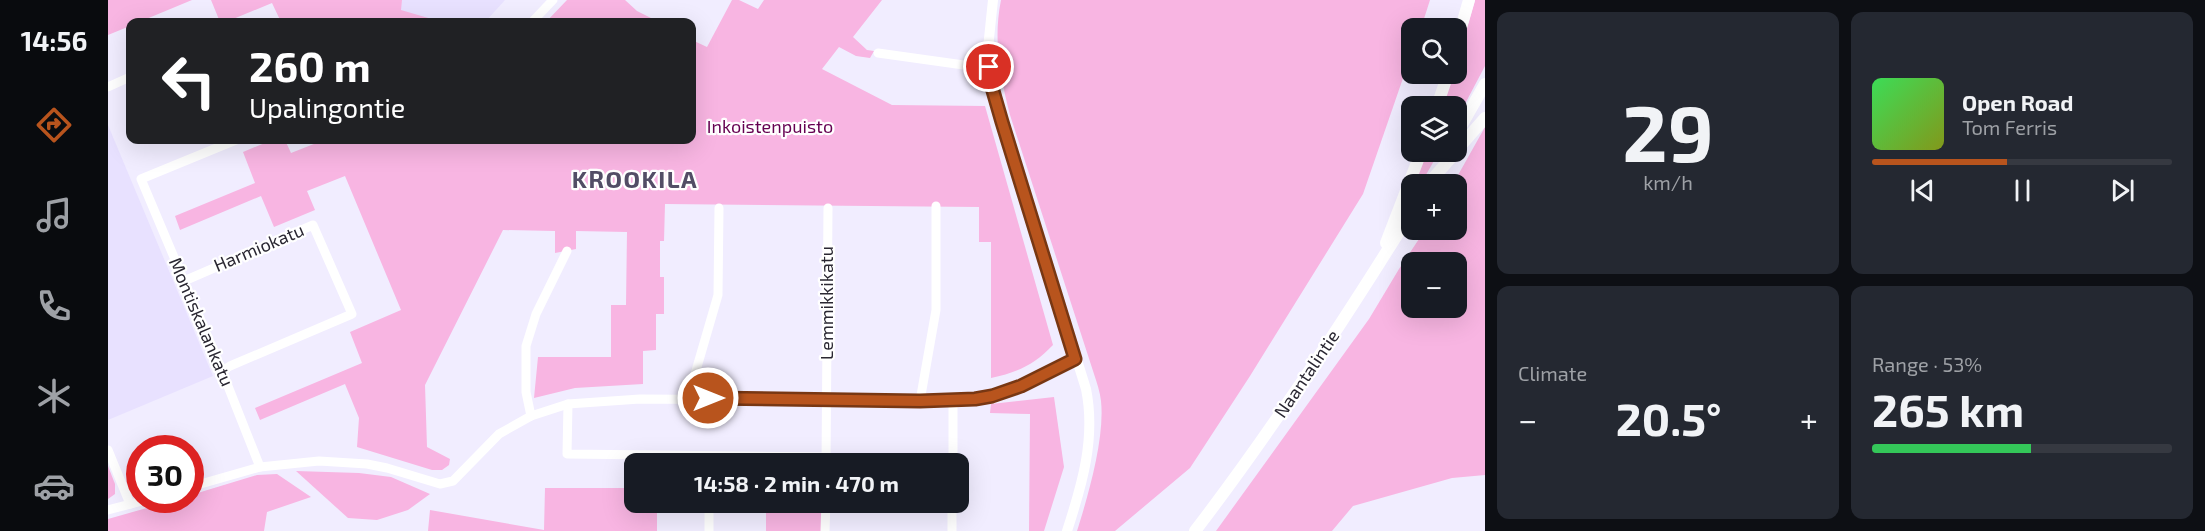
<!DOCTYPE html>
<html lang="en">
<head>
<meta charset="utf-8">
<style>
	body { margin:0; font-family:"Exo 2",sans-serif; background:#242831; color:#f1f3f6; height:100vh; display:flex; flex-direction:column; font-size:22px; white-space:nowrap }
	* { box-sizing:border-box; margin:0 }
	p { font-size:20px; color:#9ea1a6 }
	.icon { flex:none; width:33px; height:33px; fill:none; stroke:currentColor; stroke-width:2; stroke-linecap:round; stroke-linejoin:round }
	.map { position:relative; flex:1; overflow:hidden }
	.drawer { display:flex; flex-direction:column; gap:12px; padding:12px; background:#0d0f14; width:720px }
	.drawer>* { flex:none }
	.guide { position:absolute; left:18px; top:18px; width:570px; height:126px; border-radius:12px; box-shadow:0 6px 24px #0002; background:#202124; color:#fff; overflow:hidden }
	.fabs { position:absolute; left:1293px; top:18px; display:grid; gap:12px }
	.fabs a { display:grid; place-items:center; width:66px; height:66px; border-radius:12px; background:#171b24; box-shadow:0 6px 24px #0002; font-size:30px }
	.speed { position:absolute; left:18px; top:435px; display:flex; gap:12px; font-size:30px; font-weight:700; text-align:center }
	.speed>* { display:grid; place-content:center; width:78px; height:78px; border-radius:50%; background:#171b24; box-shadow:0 6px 24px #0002; line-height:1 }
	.speed .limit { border:9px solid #d22; background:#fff; color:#111 }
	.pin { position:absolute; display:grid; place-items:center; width:51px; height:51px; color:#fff; margin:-26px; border:3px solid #fff; border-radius:50%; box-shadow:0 2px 6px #0007 }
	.me { position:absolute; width:66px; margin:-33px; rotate:90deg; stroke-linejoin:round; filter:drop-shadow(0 0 4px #0008) }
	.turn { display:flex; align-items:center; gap:21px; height:126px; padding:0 24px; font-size:27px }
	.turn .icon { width:78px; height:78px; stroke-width:2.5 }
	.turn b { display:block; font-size:42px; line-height:51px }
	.big { font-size:45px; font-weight:700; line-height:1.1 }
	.drawer .card { flex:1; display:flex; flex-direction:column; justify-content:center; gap:9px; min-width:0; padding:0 21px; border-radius:12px; background:#242831 }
	.drawer .dial { align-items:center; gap:0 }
	.dial b { font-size:78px; line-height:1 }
	.song { display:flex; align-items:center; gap:18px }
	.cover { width:72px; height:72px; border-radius:9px; background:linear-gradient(135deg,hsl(130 70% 55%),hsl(70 70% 35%)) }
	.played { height:6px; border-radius:3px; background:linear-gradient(90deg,#b8541d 45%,#363941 45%) }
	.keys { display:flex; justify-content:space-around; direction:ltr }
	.heat { display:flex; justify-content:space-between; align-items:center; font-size:33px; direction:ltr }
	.charge { height:9px; border-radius:4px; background:linear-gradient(90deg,#34c759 53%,#363941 0) }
	.drawer .tiles { flex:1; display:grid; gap:12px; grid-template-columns:repeat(2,1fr) }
	.trip { position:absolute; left:516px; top:453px; width:345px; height:60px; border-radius:12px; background:#171b24; box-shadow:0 6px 24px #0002; font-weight:700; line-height:60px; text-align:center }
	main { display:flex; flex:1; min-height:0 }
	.tabs { display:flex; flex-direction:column; width:108px; justify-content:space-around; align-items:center; background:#090b0e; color:#9ea1a6 }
	.tabs .icon { width:42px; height:42px }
	.tabs .on { color:#b8541d }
	.tabs b { font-size:27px; color:#f1f3f6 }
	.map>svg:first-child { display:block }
	.built { fill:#e8e1ff }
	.green { fill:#f8b5e2; fill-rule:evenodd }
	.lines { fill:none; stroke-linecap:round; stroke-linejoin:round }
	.minor { stroke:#fff; stroke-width:9 }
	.tertiary { stroke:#fff; stroke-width:10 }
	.secondary { stroke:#fff; stroke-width:12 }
	.route-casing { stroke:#783713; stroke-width:15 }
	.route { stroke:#b8541d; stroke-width:10 }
	.labels { text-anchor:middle; stroke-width:4.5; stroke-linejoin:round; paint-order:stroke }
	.park-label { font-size:18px; fill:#650051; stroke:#fff }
	.street-label { font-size:18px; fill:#2a2732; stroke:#fff }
	.district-label { font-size:24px; font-weight:bold; letter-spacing:1.5px; fill:#534d66; stroke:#fff }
</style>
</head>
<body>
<main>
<nav class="tabs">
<b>14:56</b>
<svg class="icon on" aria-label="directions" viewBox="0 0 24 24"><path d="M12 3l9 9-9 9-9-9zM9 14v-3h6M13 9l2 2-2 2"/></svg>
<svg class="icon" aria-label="music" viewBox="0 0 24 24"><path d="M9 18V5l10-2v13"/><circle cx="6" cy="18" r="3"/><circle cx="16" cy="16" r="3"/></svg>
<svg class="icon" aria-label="phone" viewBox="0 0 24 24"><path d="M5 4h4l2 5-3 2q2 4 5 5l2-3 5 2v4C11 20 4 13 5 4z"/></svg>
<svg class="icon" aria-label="climate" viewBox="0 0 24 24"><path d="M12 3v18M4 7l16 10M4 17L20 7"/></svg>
<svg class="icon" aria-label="car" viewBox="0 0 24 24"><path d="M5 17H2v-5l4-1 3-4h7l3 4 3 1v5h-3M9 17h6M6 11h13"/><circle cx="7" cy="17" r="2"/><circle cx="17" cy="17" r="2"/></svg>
</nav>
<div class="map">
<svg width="1377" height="531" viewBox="0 0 1377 531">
	<rect width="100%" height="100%" fill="#f1edff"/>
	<!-- built -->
	<g class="built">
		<polygon points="288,0 397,0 377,22 298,22"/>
		<polygon points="0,125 105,376 0,420"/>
	</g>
	<!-- green -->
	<g class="green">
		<polygon points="0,0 84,0 31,22 22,22 22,26 0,35"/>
		<polygon points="103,0 294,0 293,10 334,22 173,22 164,3 118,22 112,22"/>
		<polygon points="459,0 517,0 529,11 551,22 438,22"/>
		<path d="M624,0H631L650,9L656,0H774L745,37L759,50L766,51L762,58L748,56L731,47L714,69L784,105L877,106L945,345C926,365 910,372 883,378V242H871V207L557,204L556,241H552V277H556V314H548V350L535,351V384L467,388L426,398L430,357H503V305H518L519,232L468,231V249L447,253V231L395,230L317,385L319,447L342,459L341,465L334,470H324L249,447L251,418L237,384L152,420L147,408L254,363L242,332L293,310L237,176L199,191L207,210L166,227L153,196L72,230L67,216L147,183L135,152L164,140H177L183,153L216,140H584V40L599,47Z"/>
		<path d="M893,0H1322L1313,28H1304L1303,55L1255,194L1142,376L1082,468L1007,531H969C980,496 997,438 993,401C992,392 989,383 986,374L902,115C892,76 885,40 893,0Z"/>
		<polygon points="1367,0 1377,0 1377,66 1349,119 1348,106 1334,106 1345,74 1348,74 1349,62"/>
		<path d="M1377,127V475L1344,478L1245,506L1224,531H1108L1261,319L1291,269L1317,230H1348V184H1345ZM1304,262H1348V308H1304Z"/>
		<polygon points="1317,152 1331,152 1315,180 1307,176"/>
		<polygon points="946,397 956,467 936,531 921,531 922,414 882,413 883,404"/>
		<polygon points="785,455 785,463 747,463 747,456"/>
		<polygon points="0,466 7,484 7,494 0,499"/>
		<polygon points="188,471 251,473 283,477 322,494 300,510 269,520 240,518"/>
		<polygon points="169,474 203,497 159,512 156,531 0,531 0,519 67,500 82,500 83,495 149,475"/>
		<polygon points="437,488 526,488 526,502 549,503 549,531 320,531 322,510 436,530"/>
		<rect x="658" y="503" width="56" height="28"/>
	</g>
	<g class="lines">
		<!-- minor -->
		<g class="minor">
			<polyline points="424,22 445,0"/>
			<polyline points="770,53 870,67 881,67"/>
			<polyline points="0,87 22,77"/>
			<polyline points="128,140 33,179 114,371 152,467"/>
			<polyline points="76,281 205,225 244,314 122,366 114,371"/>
			<polyline points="580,398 610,295 611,208"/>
			<polyline points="812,401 828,310 828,206"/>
			<polyline points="460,404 459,454 718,457"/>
			<polyline points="423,416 418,392 418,346 428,314 459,251"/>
			<polyline points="0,450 22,504"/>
			<polyline points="718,464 720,208"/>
			<polyline points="845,464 845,401"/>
			<polyline points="82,487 152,467 211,461 259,464 279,468 332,484 345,481 391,434 423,416 460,404 532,399 845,401 883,396 913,386 967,359"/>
			<polyline points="601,502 601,531"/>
			<polyline points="0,510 38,500"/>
			<polyline points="717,531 718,502"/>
			<polyline points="844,531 844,502"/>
		</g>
		<!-- tertiary -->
		<path class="tertiary" d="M885,0L880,48L883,84L978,389C988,438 974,485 959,531"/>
		<!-- secondary -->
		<g class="secondary">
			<polyline points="1348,45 1361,0"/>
			<polyline points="1329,106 1340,74"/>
			<polyline points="1348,135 1377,84"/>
			<polyline points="1348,151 1377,118"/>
			<polyline points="1320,184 1348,152"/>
			<polyline points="1278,243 1313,152"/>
			<path d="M1087,531C1165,429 1236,321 1304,211"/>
		</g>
	</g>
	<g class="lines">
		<defs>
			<polyline id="route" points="600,398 812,401 867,399 884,396 913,386 967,359 894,122 883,84 881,67"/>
		</defs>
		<!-- route casing -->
		<use href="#route" class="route-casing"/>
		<!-- route -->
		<use href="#route" class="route"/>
	</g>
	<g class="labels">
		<!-- park labels -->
		<g class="park-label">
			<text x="662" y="133">Inkoistenpuisto</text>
		</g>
		<!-- street labels -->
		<g class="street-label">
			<text transform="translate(151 248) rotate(-23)" y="6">Harmiokatu</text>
			<text transform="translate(719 303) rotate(-90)" y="6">Lemmikkikatu</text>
			<text transform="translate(93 322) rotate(67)" y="6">Montiskalankatu</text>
			<text transform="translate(1199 374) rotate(-56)" y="6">Naantalintie</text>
		</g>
		<!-- district labels -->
		<g class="district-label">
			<text x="527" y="188">KROOKILA</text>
		</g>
	</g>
</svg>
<div class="fabs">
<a><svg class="icon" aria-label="search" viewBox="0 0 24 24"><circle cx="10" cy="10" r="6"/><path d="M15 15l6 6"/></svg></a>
<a><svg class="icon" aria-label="layers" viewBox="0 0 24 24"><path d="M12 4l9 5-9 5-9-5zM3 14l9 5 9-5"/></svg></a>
<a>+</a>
<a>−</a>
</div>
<div class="speed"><div class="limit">30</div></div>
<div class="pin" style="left:881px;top:67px;background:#d93025"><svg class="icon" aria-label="arrive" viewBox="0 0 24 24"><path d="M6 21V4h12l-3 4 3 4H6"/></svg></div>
<svg class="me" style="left:600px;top:398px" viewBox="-20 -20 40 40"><circle r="17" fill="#b8541d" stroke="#fff" stroke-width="3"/><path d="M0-11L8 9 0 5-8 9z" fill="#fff"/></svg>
<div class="trip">14:58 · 2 min · 470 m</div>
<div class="guide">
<div class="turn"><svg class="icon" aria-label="left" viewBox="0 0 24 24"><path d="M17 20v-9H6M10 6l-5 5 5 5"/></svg><div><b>260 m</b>Upalingontie</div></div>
</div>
</div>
<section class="drawer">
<div class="tiles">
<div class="card dial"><b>29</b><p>km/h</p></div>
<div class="card">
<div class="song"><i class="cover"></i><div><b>Open Road</b><p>Tom Ferris</p></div></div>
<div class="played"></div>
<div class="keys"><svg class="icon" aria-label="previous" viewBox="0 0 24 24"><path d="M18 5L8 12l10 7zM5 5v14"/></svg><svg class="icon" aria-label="pause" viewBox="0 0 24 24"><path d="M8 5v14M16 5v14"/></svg><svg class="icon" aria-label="next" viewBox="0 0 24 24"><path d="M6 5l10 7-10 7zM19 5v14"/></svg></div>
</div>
<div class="card"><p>Climate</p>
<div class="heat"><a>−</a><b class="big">20.5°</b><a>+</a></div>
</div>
<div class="card"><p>Range · 53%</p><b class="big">265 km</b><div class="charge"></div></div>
</div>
</section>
</main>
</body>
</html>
